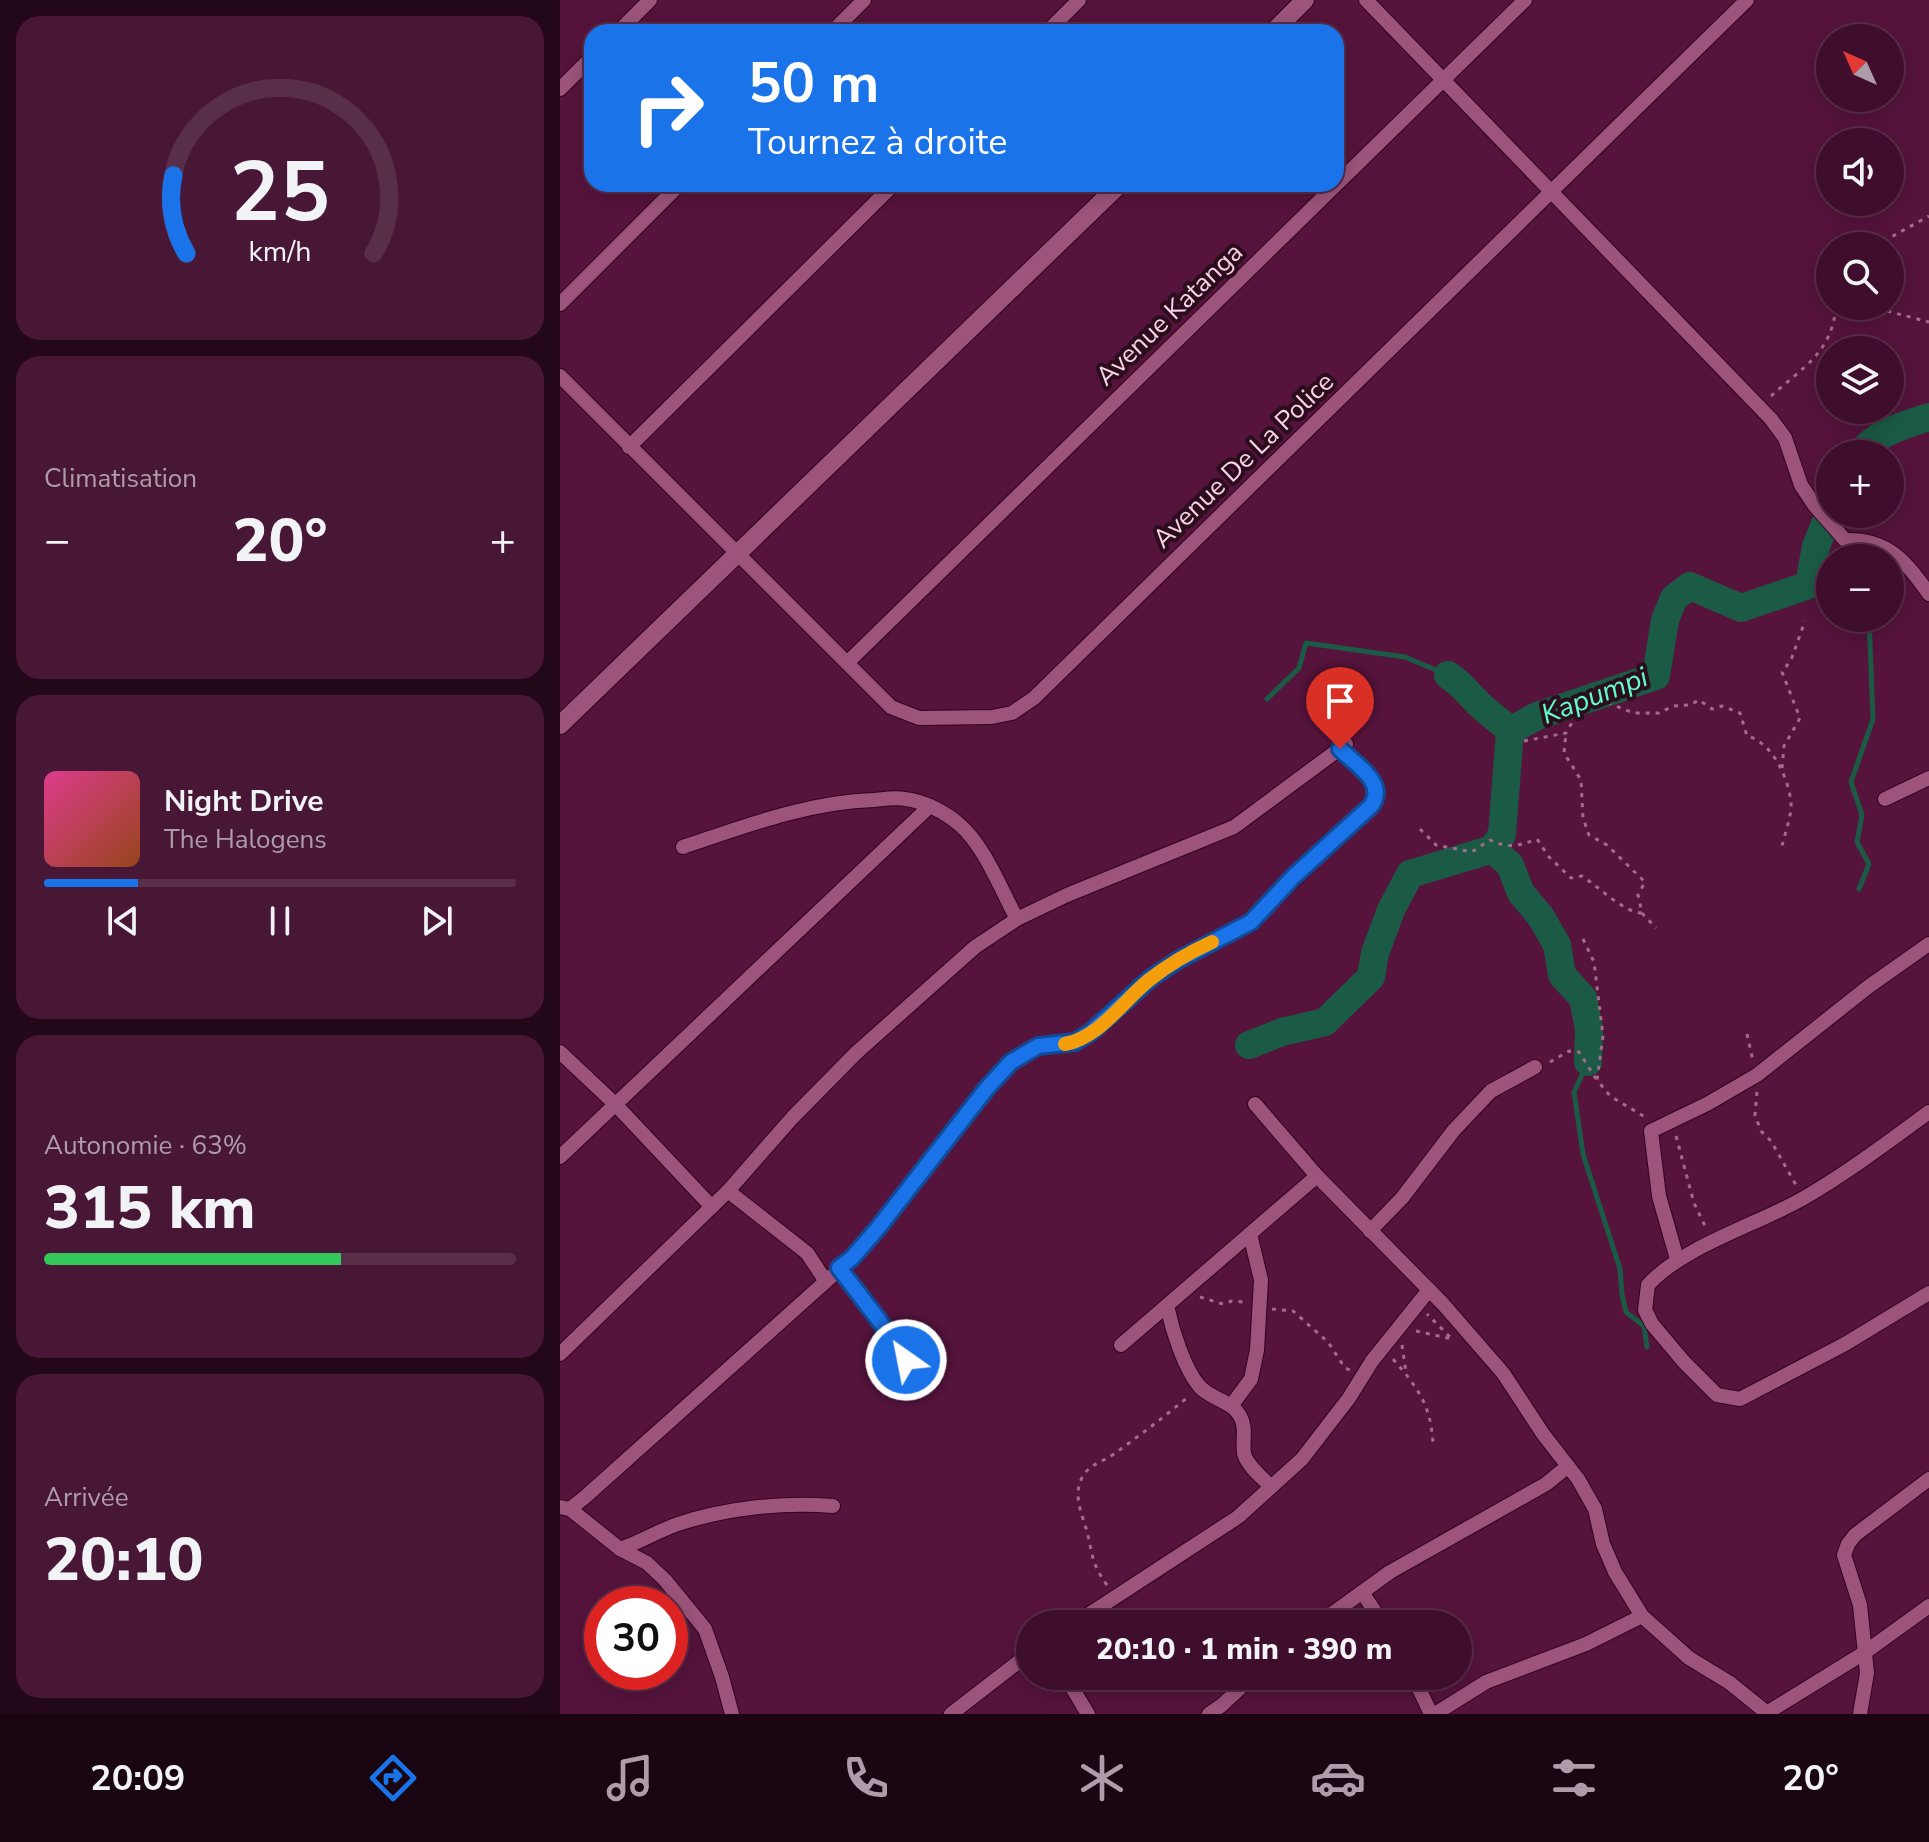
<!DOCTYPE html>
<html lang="fr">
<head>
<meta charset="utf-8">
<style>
	body { margin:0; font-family:"Nunito Sans",sans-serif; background:#471735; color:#f1f3f6; height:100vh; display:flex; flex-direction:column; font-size:30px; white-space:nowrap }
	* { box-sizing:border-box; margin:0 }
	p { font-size:26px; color:#ae9caa }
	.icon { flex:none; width:44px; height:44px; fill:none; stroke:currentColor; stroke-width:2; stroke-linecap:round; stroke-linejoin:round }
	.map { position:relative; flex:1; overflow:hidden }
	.drawer { display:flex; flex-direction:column; gap:16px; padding:16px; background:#230819; width:560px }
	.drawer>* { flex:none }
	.guide { position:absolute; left:24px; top:24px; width:760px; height:168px; border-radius:24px; box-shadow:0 4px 20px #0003,0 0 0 2px #592e49; background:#1a73e8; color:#fff; overflow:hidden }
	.needle { width:52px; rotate:315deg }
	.tools { position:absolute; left:1256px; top:24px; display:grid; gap:16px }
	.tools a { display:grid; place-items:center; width:88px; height:88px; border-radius:50%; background:#400e2d; box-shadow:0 4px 20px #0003,0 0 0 2px #592e49; font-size:40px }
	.speed { position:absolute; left:24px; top:1586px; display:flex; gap:16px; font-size:40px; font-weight:700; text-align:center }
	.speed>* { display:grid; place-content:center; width:104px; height:104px; border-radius:50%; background:#400e2d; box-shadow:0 4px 20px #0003,0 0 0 2px #592e49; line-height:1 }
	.speed .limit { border:12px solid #d22; background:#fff; color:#111 }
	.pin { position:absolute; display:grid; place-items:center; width:68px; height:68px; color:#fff; margin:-82px -34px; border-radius:50% 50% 50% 0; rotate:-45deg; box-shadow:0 0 8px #0007 }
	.pin .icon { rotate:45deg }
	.me { position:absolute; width:88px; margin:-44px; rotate:327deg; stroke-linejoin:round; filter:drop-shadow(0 0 6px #0008) }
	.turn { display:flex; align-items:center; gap:28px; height:168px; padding:0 32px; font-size:36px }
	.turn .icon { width:104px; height:104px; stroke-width:2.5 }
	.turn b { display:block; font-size:56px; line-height:68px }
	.big { font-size:60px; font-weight:800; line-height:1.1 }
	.drawer .tile { flex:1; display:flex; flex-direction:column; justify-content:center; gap:12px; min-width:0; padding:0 28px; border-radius:24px; background:#471735 }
	.drawer .dial { align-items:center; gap:0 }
	.dial svg { height:208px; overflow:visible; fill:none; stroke:#592e49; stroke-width:7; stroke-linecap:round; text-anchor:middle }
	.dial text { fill:#f1f3f6; stroke:none }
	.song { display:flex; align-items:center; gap:24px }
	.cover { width:96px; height:96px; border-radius:12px; background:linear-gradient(135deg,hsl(330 70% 55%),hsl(20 70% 35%)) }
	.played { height:8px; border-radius:4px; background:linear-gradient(90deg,#1a73e8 20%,#592e49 20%) }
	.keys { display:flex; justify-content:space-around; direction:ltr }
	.heat { display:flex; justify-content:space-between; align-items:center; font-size:44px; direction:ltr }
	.charge { height:12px; border-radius:6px; background:linear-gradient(90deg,#34c759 63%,#592e49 0) }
	.trip { position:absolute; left:456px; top:1610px; width:456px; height:80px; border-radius:40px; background:#400e2d; box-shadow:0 4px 20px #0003,0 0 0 2px #592e49; font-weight:800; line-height:80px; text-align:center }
	.menu { display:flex; height:128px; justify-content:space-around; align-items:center; background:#1a0612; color:#ae9caa }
	.menu .icon { width:56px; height:56px }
	.menu .selected { color:#1a73e8 }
	.menu b { font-size:36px; color:#f1f3f6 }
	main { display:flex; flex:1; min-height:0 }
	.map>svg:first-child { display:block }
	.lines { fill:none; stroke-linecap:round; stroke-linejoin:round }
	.stream { stroke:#1b5b46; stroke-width:5 }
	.river { stroke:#1b5b46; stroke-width:28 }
	.minor-casing { stroke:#330221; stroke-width:16 }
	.tertiary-casing { stroke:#330221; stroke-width:20 }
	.path { stroke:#a36c8b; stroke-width:3; stroke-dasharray:4 6; stroke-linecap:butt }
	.minor { stroke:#9c547b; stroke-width:14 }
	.tertiary { stroke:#9c547b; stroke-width:18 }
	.route-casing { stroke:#114b97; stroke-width:20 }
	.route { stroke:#1a73e8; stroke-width:14 }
	.slow { stroke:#f59e0b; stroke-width:14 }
	.labels { text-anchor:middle; stroke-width:8; stroke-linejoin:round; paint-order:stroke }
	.street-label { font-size:26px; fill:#fbd1e5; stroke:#2b0e1e }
	.water-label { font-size:28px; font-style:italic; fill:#61feca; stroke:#2b0e1e }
</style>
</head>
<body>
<main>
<section class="drawer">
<div class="tile dial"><svg viewBox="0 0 100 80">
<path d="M14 69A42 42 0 1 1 86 69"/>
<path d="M14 69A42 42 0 0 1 9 39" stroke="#1a73e8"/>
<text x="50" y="56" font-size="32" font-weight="700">25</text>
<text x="50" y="72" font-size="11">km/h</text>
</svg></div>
<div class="tile"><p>Climatisation</p>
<div class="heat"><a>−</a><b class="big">20°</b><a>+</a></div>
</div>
<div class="tile">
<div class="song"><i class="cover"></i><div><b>Night Drive</b><p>The Halogens</p></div></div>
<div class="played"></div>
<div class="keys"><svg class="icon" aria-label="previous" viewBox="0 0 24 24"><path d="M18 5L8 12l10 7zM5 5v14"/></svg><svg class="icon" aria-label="pause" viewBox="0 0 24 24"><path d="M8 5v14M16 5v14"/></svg><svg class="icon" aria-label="next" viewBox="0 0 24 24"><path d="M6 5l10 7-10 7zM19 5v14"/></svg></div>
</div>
<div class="tile"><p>Autonomie · 63%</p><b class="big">315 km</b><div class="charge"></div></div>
<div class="tile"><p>Arrivée</p><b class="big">20:10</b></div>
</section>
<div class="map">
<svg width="1369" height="1714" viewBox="0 0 1369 1714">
	<rect width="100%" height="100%" fill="#56133c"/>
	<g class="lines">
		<!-- stream -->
		<g class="stream">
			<polyline points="1256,546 1270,561"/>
			<polyline points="707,699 739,668 746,643 845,657 888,675"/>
			<polyline points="1299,889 1309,864 1297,842 1302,815 1291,782 1313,719 1309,618"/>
			<polyline points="1028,1062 1014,1092 1023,1154 1060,1269 1062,1295 1066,1312 1084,1326 1087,1347"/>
		</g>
		<!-- river -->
		<g class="river">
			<path d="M1300,454C1315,433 1344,425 1369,417"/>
			<path d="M888,675C903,685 904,689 916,701C926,712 940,720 950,731L977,716L1096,676L1105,620L1114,598L1130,586L1181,608L1249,585L1256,546L1270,512"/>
			<polyline points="950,731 942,834 933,849 950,865 961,893 981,917 997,945 1002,975 1023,998 1029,1029 1028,1062"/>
			<polyline points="689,1045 722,1032 765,1022 811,977 815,953 831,910 850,874 933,849"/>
		</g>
		<defs>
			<g id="minor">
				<path d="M806,0L1211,419L1225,438L1241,485L1255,506L1285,540C1328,538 1346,562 1369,594"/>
				<polyline points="58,32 90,0"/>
				<polyline points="272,32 304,0"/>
				<polyline points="487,32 519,0"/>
				<polyline points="0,89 32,57"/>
				<polyline points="0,304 120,184"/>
				<polyline points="0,376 331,707 359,718 432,717 452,713 474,698 1187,0"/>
				<polyline points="69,447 334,184"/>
				<polyline points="287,663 965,0"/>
				<polyline points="1325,799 1369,778"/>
				<path d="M123,847C185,826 248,802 314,800C324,799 335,797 345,799C364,801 385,812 400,825C425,847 441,890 457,919"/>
				<polyline points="0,1052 55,1104 152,1207"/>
				<polyline points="695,1104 757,1176 883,1304 943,1373 983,1434 1018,1479 1035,1509 1043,1544 1055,1572 1082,1616 1129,1658 1170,1683 1207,1713"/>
				<path d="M1369,1112C1328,1142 1287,1173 1242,1199C1196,1225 1122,1247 1088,1285L1085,1310L1092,1324L1124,1362L1157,1395L1180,1399L1285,1344L1369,1293"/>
				<polyline points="0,1157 370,806"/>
				<polyline points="168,1191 247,1253 265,1280"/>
				<polyline points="810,1231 842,1198 894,1130 931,1091 975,1067"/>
				<polyline points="1117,1259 1099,1196 1091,1131 1147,1104 1197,1075 1308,987 1369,944"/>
				<polyline points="279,1268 318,1319 346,1360"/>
				<path d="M607,1306C612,1329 624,1369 640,1387C651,1399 672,1401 680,1416C687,1428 682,1440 684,1453C686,1465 703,1478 711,1487"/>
				<polyline points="561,1345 757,1176"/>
				<polyline points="0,1354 168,1191 232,1118 296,1053 415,947 457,919 507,895 674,827 786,744"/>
				<polyline points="671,1406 691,1379 697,1350 701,1280 690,1234"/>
				<polyline points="0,1507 10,1509 25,1497 292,1258 367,1168 427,1088 451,1062 478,1046 515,1042 531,1032 591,978 618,960 691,922 815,800 815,783 780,749"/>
				<polyline points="10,1509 60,1549 87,1563 105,1580 145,1629 162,1677 172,1714"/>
				<path d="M60,1549C80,1542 98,1531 118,1524C166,1508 222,1502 273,1506"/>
				<polyline points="802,1592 823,1624"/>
				<polyline points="514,1624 678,1517 742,1459 789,1398 812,1361 869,1290"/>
				<polyline points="758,1624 830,1572 986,1484 1008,1466"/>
				<polyline points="505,1676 528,1714"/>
				<polyline points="853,1676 871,1714"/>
				<polyline points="391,1714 470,1653"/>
				<polyline points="649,1714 662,1705 693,1676"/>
				<polyline points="875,1714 926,1682 1026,1644 1082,1616"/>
				<polyline points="1205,1714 1304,1653 1369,1606"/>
				<polyline points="1300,1714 1307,1673 1300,1605 1284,1555 1288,1544 1295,1535 1369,1479"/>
			</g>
			<g id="tertiary">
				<polyline points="713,32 745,0"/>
				<polyline points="0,725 560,184"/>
			</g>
		</defs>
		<!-- minor casing -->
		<use href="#minor" class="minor-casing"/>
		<!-- tertiary casing -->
		<use href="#tertiary" class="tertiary-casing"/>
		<!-- path -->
		<g class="path">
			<polyline points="1315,246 1369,216"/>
			<polyline points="1308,306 1369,322"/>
			<path d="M1211,396C1243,367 1272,353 1276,306"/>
			<path d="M964,741L1006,733L1018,712L1042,700L1073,713H1099L1113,706L1130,705L1139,700L1152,709L1162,706L1180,713L1187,736C1212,742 1228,777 1231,802C1232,815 1225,833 1222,846"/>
			<polyline points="1222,768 1224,746 1240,718 1222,672 1231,660 1245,621"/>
			<path d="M860,829L876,845L912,852L930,840C948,849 958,846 977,839L989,857L1011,878L1022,876C1039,887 1063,912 1082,913L1078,895L1085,882L1047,845L1029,835L1023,818L1021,780L1004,753L1006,733"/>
			<polyline points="1082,913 1096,928"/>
			<polyline points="1023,939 1034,962 1043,1036 1037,1080 1050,1096 1085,1117"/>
			<polyline points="1187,1034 1193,1061"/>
			<polyline points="990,1062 1009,1051 1019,1052 1036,1079"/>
			<polyline points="1197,1092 1195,1115 1201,1131 1211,1141 1236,1185"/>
			<polyline points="1116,1136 1134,1203 1146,1228"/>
			<polyline points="640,1297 663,1304 672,1301 683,1302 685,1304"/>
			<polyline points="712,1309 733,1311 768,1342 785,1368 790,1370"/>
			<polyline points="856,1331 892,1339 867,1314"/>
			<polyline points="842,1345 846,1373"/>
			<path d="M833,1359C858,1388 871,1405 873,1444"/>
			<path d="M547,1585C530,1562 533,1553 526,1528C521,1513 514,1495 521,1480C528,1464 541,1463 554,1454C579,1436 604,1417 628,1397"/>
		</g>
		<!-- minor -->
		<use href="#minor" class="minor"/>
		<!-- tertiary -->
		<use href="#tertiary" class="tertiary"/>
	</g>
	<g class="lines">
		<defs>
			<path id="route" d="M346,1360L318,1319L279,1268L292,1258L318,1228L427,1088L451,1062L478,1046L515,1042L531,1032L591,978L618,960L691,922L733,877L811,806C828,783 795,764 780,749"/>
		</defs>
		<!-- route casing -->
		<use href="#route" class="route-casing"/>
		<!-- route -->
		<use href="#route" class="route"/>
		<!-- slow -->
		<path class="slow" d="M505,1044C539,1038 563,1001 589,980C608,965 630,952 652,942"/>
	</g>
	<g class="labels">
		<!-- street labels -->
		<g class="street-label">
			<text transform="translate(609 314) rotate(-44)" y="9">Avenue Katanga</text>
			<text transform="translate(683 460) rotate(-44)" y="9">Avenue De La Police</text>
		</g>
		<!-- water labels -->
		<g class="water-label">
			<text transform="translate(1034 695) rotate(-21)" y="10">Kapumpi</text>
		</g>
	</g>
</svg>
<div class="tools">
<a><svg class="needle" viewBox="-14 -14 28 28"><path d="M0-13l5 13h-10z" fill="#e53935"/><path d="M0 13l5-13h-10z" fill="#ae9caa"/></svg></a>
<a><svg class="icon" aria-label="sound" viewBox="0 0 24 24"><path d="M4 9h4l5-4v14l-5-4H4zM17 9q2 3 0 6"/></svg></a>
<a><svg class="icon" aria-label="search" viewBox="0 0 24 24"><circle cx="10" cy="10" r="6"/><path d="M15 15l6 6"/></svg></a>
<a><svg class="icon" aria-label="layers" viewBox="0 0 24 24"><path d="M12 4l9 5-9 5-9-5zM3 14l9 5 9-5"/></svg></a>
<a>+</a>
<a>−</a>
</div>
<div class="speed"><div class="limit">30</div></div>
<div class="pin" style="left:780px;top:749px;background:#d93025"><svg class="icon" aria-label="arrive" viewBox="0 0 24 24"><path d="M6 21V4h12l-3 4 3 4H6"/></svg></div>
<svg class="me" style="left:346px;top:1360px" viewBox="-20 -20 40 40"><circle r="17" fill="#1a73e8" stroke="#fff" stroke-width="3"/><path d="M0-11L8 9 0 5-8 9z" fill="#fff"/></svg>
<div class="trip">20:10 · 1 min · 390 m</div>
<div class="guide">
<div class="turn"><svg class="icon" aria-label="right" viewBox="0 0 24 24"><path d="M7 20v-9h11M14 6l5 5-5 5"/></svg><div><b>50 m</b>Tournez à droite</div></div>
</div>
</div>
</main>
<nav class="menu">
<b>20:09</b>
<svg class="icon selected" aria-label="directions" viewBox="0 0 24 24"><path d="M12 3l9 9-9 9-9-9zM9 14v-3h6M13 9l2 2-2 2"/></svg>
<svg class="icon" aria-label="music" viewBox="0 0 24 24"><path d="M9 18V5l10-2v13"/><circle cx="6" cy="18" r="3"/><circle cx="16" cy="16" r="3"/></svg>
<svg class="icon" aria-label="phone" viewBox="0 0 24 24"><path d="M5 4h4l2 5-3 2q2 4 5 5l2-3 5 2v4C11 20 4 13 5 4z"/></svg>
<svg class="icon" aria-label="climate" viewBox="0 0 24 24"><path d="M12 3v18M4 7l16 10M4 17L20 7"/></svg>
<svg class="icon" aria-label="car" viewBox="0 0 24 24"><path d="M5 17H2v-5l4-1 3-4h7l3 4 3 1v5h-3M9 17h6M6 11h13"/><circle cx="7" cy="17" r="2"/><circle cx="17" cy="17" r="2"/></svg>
<svg class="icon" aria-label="filters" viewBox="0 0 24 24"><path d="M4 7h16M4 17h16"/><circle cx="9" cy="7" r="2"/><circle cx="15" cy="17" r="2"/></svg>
<b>20°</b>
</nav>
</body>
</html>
